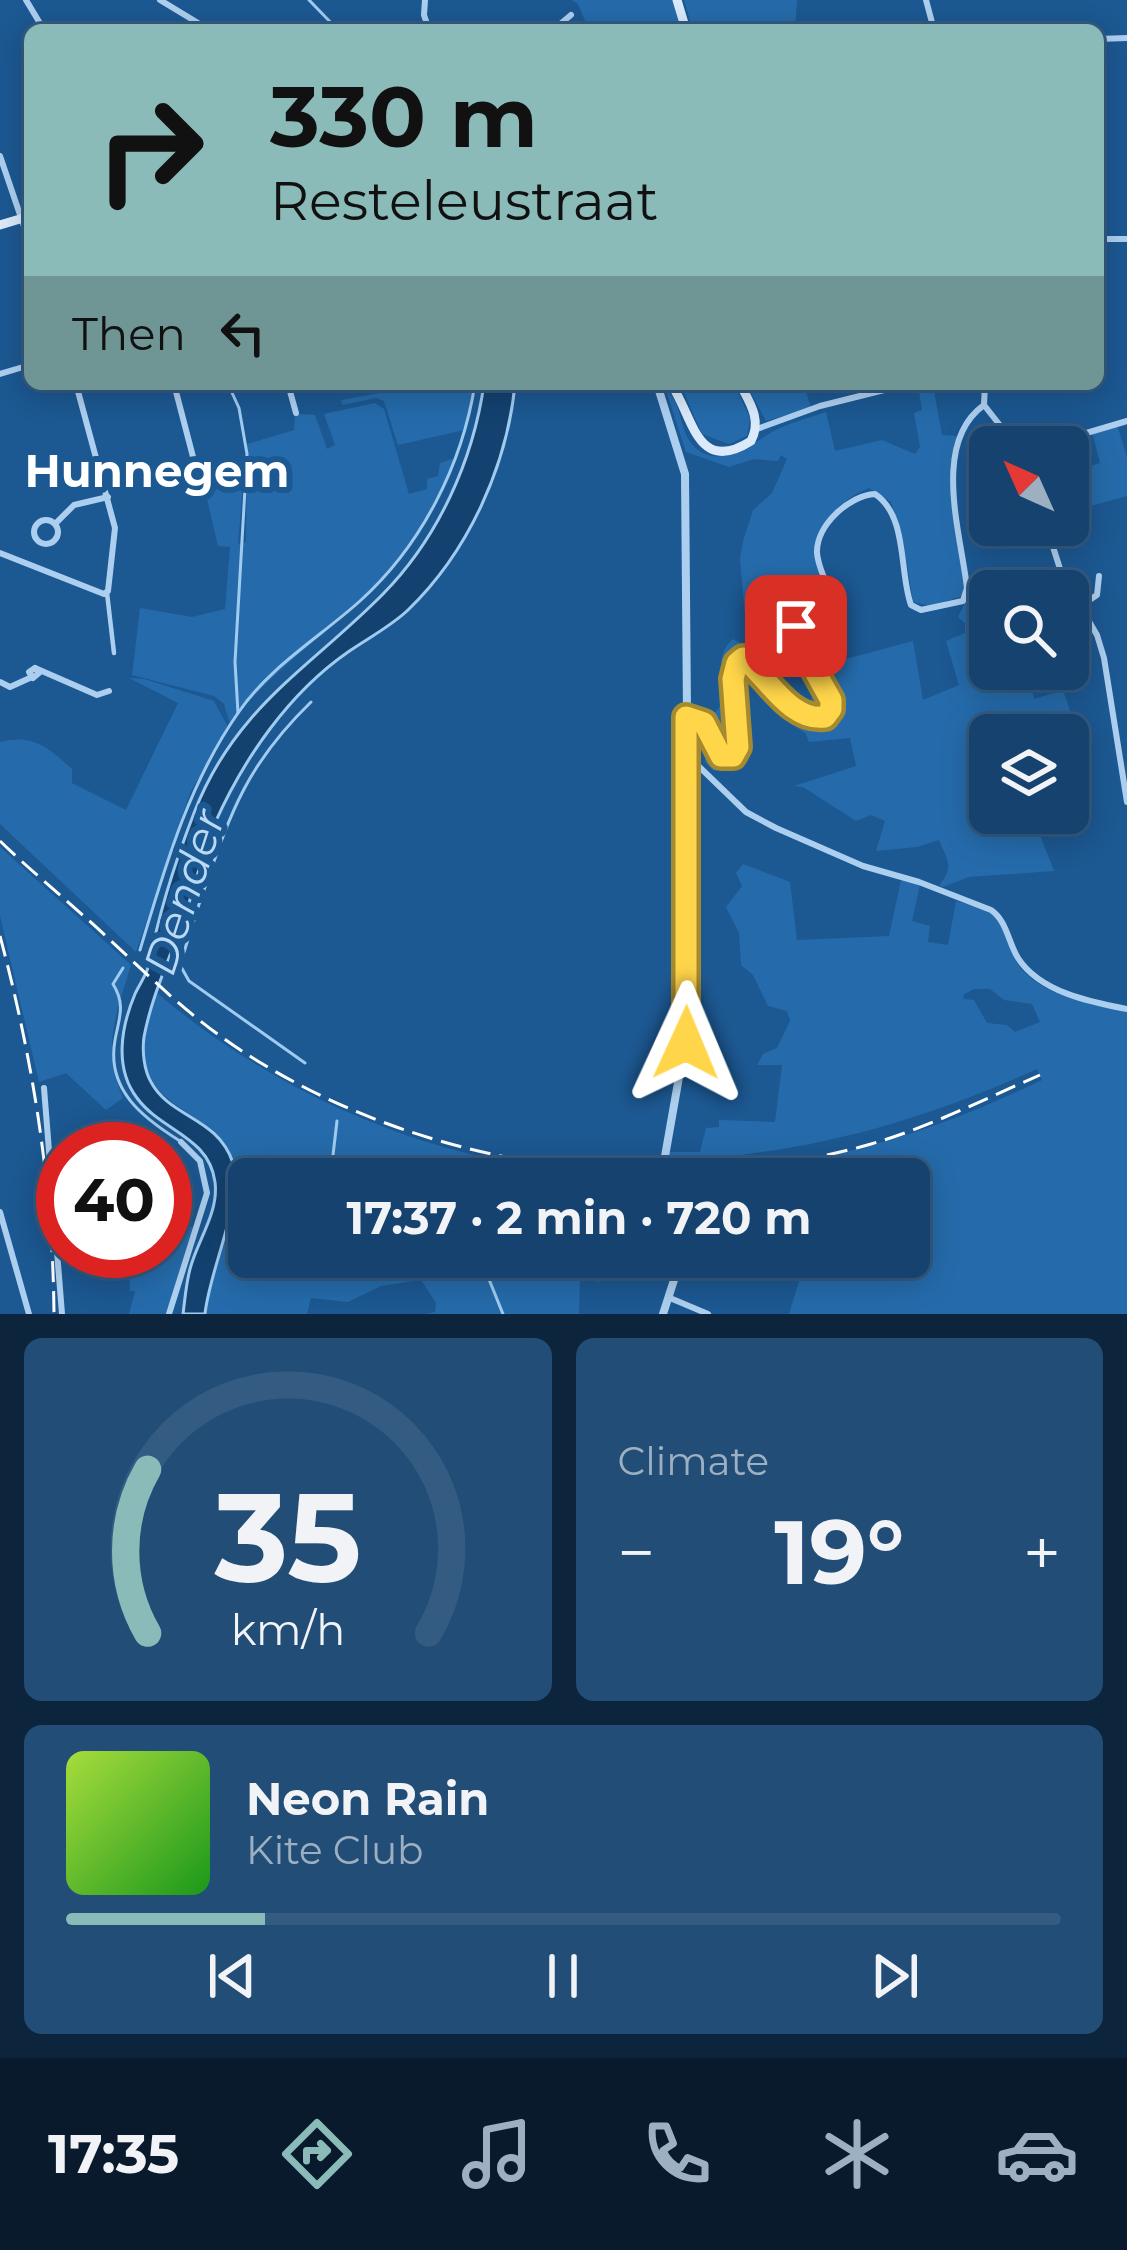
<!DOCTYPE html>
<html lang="en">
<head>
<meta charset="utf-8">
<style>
	body { margin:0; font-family:Montserrat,sans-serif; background:#224d76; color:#f1f3f6; height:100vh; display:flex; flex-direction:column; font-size:45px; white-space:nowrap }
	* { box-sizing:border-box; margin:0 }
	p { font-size:39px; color:#9db0c2 }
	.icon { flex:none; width:66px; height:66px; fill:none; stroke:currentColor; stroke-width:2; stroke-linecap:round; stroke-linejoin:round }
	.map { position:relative; height:1314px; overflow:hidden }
	.details { display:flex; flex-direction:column; gap:24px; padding:24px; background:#0c243c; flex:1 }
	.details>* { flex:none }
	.hud { position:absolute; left:24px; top:24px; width:1080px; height:366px; border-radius:18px; box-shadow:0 6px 30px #0003,0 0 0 3px #345b81; background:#8bbbb9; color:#111; overflow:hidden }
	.needle { width:78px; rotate:315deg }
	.buttons { position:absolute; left:969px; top:426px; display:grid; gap:24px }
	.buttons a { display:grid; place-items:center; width:120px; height:120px; border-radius:18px; background:#15426e; box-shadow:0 6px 30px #0003,0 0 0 3px #345b81; font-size:60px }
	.speed { position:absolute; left:36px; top:1122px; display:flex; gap:24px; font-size:60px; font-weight:700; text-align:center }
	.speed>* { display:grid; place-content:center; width:156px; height:156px; border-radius:50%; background:#15426e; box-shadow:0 6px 30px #0003,0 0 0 3px #345b81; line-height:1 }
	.speed .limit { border:18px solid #d22; background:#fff; color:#111 }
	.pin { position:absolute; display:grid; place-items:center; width:102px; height:102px; color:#fff; margin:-51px; border-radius:24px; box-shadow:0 6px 18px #0006 }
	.me { position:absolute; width:132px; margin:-66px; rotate:1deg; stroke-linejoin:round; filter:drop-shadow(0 0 9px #0008) }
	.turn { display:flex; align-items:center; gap:42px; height:252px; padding:0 48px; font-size:54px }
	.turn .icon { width:156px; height:156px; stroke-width:2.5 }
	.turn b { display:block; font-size:84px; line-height:102px }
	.then { display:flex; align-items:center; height:114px; padding:0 48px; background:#0003; gap:24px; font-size:45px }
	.big { font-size:90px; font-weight:700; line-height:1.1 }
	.details .widget { flex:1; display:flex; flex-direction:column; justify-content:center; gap:18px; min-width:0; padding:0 42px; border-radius:18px; background:#224d76 }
	.details .dial { align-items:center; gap:0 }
	.dial svg { height:312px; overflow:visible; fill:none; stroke:#345b81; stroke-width:7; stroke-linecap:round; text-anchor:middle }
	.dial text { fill:#f1f3f6; stroke:none }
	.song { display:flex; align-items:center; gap:36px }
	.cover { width:144px; height:144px; border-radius:18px; background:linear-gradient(135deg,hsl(80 70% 55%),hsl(120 70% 35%)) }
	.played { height:12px; border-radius:6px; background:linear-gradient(90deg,#8bbbb9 20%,#345b81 20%) }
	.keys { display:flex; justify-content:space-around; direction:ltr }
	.heat { display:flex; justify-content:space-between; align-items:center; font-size:66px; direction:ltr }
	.details .tiles { flex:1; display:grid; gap:24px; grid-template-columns:1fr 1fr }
	.widget:last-child { grid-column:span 2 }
	.trip { position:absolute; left:228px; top:1158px; width:702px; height:120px; border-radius:18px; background:#15426e; box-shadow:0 6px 30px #0003,0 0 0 3px #345b81; font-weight:700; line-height:120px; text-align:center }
	.dock { display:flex; height:192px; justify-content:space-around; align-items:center; background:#081a2c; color:#9db0c2 }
	.dock .icon { width:84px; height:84px }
	.dock .active { color:#8bbbb9 }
	.dock b { font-size:54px; color:#f1f3f6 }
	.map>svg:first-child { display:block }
	.green { fill:#256bab; fill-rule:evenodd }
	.water { fill:#134270; stroke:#a0cbf0; stroke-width:3 }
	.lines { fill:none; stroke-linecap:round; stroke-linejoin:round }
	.stream { stroke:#a0cbf0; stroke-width:3 }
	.pedestrian { stroke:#adcfef; stroke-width:4.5 }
	.minor { stroke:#adcfef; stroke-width:6 }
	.tertiary { stroke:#adcfef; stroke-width:8 }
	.secondary { stroke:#daeafa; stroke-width:9 }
	.rail { stroke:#fff; stroke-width:3; stroke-dasharray:21 9; stroke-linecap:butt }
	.route-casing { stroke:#a68a30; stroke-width:30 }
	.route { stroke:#ffd54a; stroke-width:21 }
	.labels { text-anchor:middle; stroke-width:12; stroke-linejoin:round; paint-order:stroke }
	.neighbourhood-label { font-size:45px; font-weight:bold; fill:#fff; stroke:#1c5892 }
	.water-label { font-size:45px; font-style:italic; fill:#b9d9f5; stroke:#1c5892 }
</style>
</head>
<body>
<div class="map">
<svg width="1127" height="1314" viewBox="0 0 1127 1314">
	<rect width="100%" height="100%" fill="#1c5892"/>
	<!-- green -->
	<g class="green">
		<polygon points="572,0 673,0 682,30 589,30 578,4"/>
		<polygon points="684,0 797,0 795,30 693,30"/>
		<polygon points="384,384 475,384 464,430 398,445 384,401 376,398 342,405 341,400 380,393"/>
		<polygon points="680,384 734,384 750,418 747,436 729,444 702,434"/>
		<polygon points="746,384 804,384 811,408 766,421"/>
		<path d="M666,391C681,400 679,424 689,440C713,475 750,445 772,432C788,423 808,418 826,412L835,451L882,440L915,454L920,447L914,413L922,410L919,391H934L942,435L958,436L952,459L965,584L963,596L930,606L913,602L904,545L891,502L869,488C844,497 811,527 815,556C816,569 824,582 829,594L821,610L796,622L791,634L799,632L805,648L831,663L913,641L923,700L959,685L946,641L965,633V623L958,617L965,603L990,595V669H1028L1034,699L1063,690L1072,716H1078L1079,725L1049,735H990V813H1064L1067,820L1048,824L1049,831L1040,835L1054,871L969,877L943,887L939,885C955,868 947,859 939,840L917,847L876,851L885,821L871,815L856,821L803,787L794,786L856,766L850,738L809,742L806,734L781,717L780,708L766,694L775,685L810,702C819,680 803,666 787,652L782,655L777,651L756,663L767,682L761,685L753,678L738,685L739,665L731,663L740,751L738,766L714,771L705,762L703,727L726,699C723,677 714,655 733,639L744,645L747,638L740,559L743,541L753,510L772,493L787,459L781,455L778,461L754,459L729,467L686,452Z"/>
		<path d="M375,403L384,409L409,494L427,489V479L438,476L440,463L455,458C436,511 404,558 364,597C320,640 268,673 230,724L224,704L214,696L132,675L140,608L192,617L225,609L230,547L218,546L205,491L243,484L238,544L246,542L247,444L294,430L295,414L315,415L327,449L335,445L324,414Z"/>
		<polygon points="1117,425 1127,457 1127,496 1087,507 1077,470 1100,463 1092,432"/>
		<path d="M129,678L144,679L214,701L228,727L190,793L136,952L0,824V742C34,733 50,749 72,769V783L126,810L178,703Z"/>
		<path d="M0,847L131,965C116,1016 101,1046 123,1098L106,1110L66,1073L39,1082L0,916Z"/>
		<path d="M743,864L790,882L797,940L889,936L901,880L920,885L912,921L930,926L928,942L948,945L956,901C966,904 982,907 991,914C1007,926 1008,955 1023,971C1049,998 1092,1003 1127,1012V1314H789L803,1268L764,1257H799L828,1264L829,1257H909V1179H665V1174C811,1168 910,1143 1042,1080L1037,1069C915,1124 801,1155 666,1161L669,1152H700L706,1128L719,1127V1120L775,1122L782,1065H757L763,1054L777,1048L790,1021L787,1011L768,1006L753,975L741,965L739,933L726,907L742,886L736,873ZM974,989H990L1004,1000L1032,1004L1040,1022L1015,1032L1007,1025L987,1023L974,1000L964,999L963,995Z"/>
		<path d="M156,992C266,1087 419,1157 565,1170C595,1173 626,1173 657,1174V1179H249V1257H615L611,1276H602L599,1282L580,1278L579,1314H425L435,1312L436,1303L421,1280L381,1286L348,1302L311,1298L307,1314H206C209,1269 243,1209 234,1168C221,1107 143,1116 144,1046C144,1029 152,1009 156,992Z"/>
		<polygon points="165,1223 193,1227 194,1231 166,1314 129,1314 135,1291 130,1291 129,1274 116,1275 114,1251 165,1251"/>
	</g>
	<!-- water -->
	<path class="water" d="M484,384H515C507,467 468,552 408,610C390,627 368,638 348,652C289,693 244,758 215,823C202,853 195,887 184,918C170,959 152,994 144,1037C142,1051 144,1070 151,1082C170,1118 218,1117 233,1163C244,1199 209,1271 205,1314H183C185,1299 186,1284 190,1269C197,1241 219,1213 215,1182C209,1136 161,1131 137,1098C114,1068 121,1027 135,994C140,983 148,973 150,961C159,911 176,860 194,813C235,707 309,669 383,594C438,538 473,461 484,384Z"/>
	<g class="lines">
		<!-- stream -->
		<g class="stream">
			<polyline points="309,0 338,30"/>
			<polyline points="228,384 239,408 247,454 235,662 238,713"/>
			<path d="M196,913C228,822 240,771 311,702"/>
			<polyline points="194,920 180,965 189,981 305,1063"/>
			<path d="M140,950C165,867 188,785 238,713C269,667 320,637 360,601C422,545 462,465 475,384"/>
			<path d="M123,968L113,984C126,1005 119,1018 115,1040C106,1090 143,1118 180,1141"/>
			<polyline points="333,1155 337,1121"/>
			<polyline points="314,1166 425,1158 432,1160 444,1179"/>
			<polyline points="480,1257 503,1314"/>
		</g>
		<!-- pedestrian -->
		<polyline class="pedestrian" points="107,593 114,653"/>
		<!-- minor -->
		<g class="minor">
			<polyline points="26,0 44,30"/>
			<polyline points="160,0 203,26"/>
			<polyline points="425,0 424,15 429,30"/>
			<polyline points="926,0 934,30"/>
			<polyline points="553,30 571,15"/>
			<polyline points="1098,39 1127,38"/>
			<polyline points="0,156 30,244"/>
			<polyline points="1098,239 1127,239"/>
			<polyline points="0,374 30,365"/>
			<polyline points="174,384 198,476"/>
			<polyline points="288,384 296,413"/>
			<polyline points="985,384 984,405 1017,447"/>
			<polyline points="757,429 820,406 900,386"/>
			<polyline points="1039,447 1127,421"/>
			<circle cx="46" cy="532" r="12"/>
			<polyline points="56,523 74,505 108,497"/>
			<polyline points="1046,525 1062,575 1097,635 1104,658 1127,802"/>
			<polyline points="0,553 104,594 108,591 115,528 76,384"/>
			<polyline points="1082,605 1097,595 1099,576"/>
			<polyline points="35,668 97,695 109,691"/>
			<polygon points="35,668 39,673 33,678 29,672"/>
			<polyline points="0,682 10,687 32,677"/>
			<path d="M686,717L704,723L721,756H733L738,747L733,679L737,663L743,658L769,689L814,718L829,714L830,697L796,638L794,628L826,610C835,588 819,576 817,553C816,525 850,495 875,494C908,516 899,572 911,605L921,610L963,601L967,588C961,534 931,443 984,405"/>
			<path d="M686,754L746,812L776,828L863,866L919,882L991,910C1007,921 1008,942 1018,958C1040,992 1090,1002 1127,1009"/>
			<polyline points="44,1088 62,1314"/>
			<polyline points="0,1212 29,1314"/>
			<polyline points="670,1298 708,1314"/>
			<polyline points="169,1314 207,1193 200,1161 181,1142"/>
		</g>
		<!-- tertiary -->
		<g class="tertiary">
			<polyline points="657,384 685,474 687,712 685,1043 661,1179"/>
			<polyline points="663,1314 674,1280 671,1257"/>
		</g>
		<!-- secondary -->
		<g class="secondary">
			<polyline points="677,0 686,30"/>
			<polyline points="0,225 30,216"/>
			<path d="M671,384C693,415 696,476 751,441C762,420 750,403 740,384"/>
		</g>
		<!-- rail -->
		<g class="rail">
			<path d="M0,841C35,875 73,905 109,939C149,976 187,1014 233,1045C414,1168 661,1204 871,1144C930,1127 984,1099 1040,1075"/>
			<path d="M0,936C33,1060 53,1185 54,1314"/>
		</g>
	</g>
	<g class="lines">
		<defs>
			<path id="route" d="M686,1043V717L704,723L721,756H733L738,747L733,679L737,663L743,658C765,673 789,722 825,717L831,709V700L796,638V626"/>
		</defs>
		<!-- route casing -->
		<use href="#route" class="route-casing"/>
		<!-- route -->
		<use href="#route" class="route"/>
	</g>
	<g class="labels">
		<!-- neighbourhood labels -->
		<g class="neighbourhood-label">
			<text x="157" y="487">Hunnegem</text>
		</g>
		<!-- water labels -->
		<g class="water-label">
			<text transform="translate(184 892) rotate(-72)" y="16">Dender</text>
		</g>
	</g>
</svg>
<div class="buttons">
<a><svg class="needle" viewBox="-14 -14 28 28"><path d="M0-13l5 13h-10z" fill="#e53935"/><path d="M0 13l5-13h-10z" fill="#9db0c2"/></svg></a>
<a><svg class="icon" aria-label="search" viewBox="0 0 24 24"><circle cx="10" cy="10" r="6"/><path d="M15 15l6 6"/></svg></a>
<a><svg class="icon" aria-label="layers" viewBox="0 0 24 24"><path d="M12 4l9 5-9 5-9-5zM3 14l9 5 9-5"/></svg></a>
</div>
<div class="speed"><div class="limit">40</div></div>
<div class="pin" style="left:796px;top:626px;background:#d93025"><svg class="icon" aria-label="arrive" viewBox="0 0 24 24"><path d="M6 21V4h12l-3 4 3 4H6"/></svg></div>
<svg class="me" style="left:686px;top:1043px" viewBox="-20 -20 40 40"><path d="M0-17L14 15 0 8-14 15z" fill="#ffd54a" stroke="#fff" stroke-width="4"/></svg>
<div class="trip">17:37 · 2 min · 720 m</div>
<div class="hud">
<div class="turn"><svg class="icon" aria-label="right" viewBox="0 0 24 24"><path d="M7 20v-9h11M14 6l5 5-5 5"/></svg><div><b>330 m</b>Resteleustraat</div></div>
<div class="then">Then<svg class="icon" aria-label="left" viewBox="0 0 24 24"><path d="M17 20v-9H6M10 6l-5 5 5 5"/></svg></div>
</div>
</div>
<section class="details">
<div class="tiles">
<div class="widget dial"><svg viewBox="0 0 100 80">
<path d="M14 69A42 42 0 1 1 86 69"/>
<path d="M14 69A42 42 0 0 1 14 27" stroke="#8bbbb9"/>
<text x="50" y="56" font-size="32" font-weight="700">35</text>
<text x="50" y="72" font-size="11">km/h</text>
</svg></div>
<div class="widget"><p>Climate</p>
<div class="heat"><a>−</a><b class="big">19°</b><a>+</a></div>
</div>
<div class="widget">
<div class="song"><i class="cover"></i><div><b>Neon Rain</b><p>Kite Club</p></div></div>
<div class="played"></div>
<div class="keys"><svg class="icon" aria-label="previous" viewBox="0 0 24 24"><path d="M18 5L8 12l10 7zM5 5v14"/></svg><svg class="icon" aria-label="pause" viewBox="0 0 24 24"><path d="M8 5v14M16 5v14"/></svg><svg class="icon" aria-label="next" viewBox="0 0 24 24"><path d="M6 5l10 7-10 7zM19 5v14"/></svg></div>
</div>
</div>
</section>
<nav class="dock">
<b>17:35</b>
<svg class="icon active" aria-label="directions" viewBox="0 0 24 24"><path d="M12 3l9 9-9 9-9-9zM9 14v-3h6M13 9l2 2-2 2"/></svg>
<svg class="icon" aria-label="music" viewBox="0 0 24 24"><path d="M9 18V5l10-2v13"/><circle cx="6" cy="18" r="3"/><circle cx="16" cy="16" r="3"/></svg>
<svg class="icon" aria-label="phone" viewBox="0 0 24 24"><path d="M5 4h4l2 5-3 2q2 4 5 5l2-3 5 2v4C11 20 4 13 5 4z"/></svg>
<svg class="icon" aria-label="climate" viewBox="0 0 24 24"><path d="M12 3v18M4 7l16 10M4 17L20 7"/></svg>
<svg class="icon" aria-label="car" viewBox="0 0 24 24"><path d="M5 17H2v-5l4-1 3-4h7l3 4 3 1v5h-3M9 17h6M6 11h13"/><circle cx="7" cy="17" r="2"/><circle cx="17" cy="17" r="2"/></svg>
</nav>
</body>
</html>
